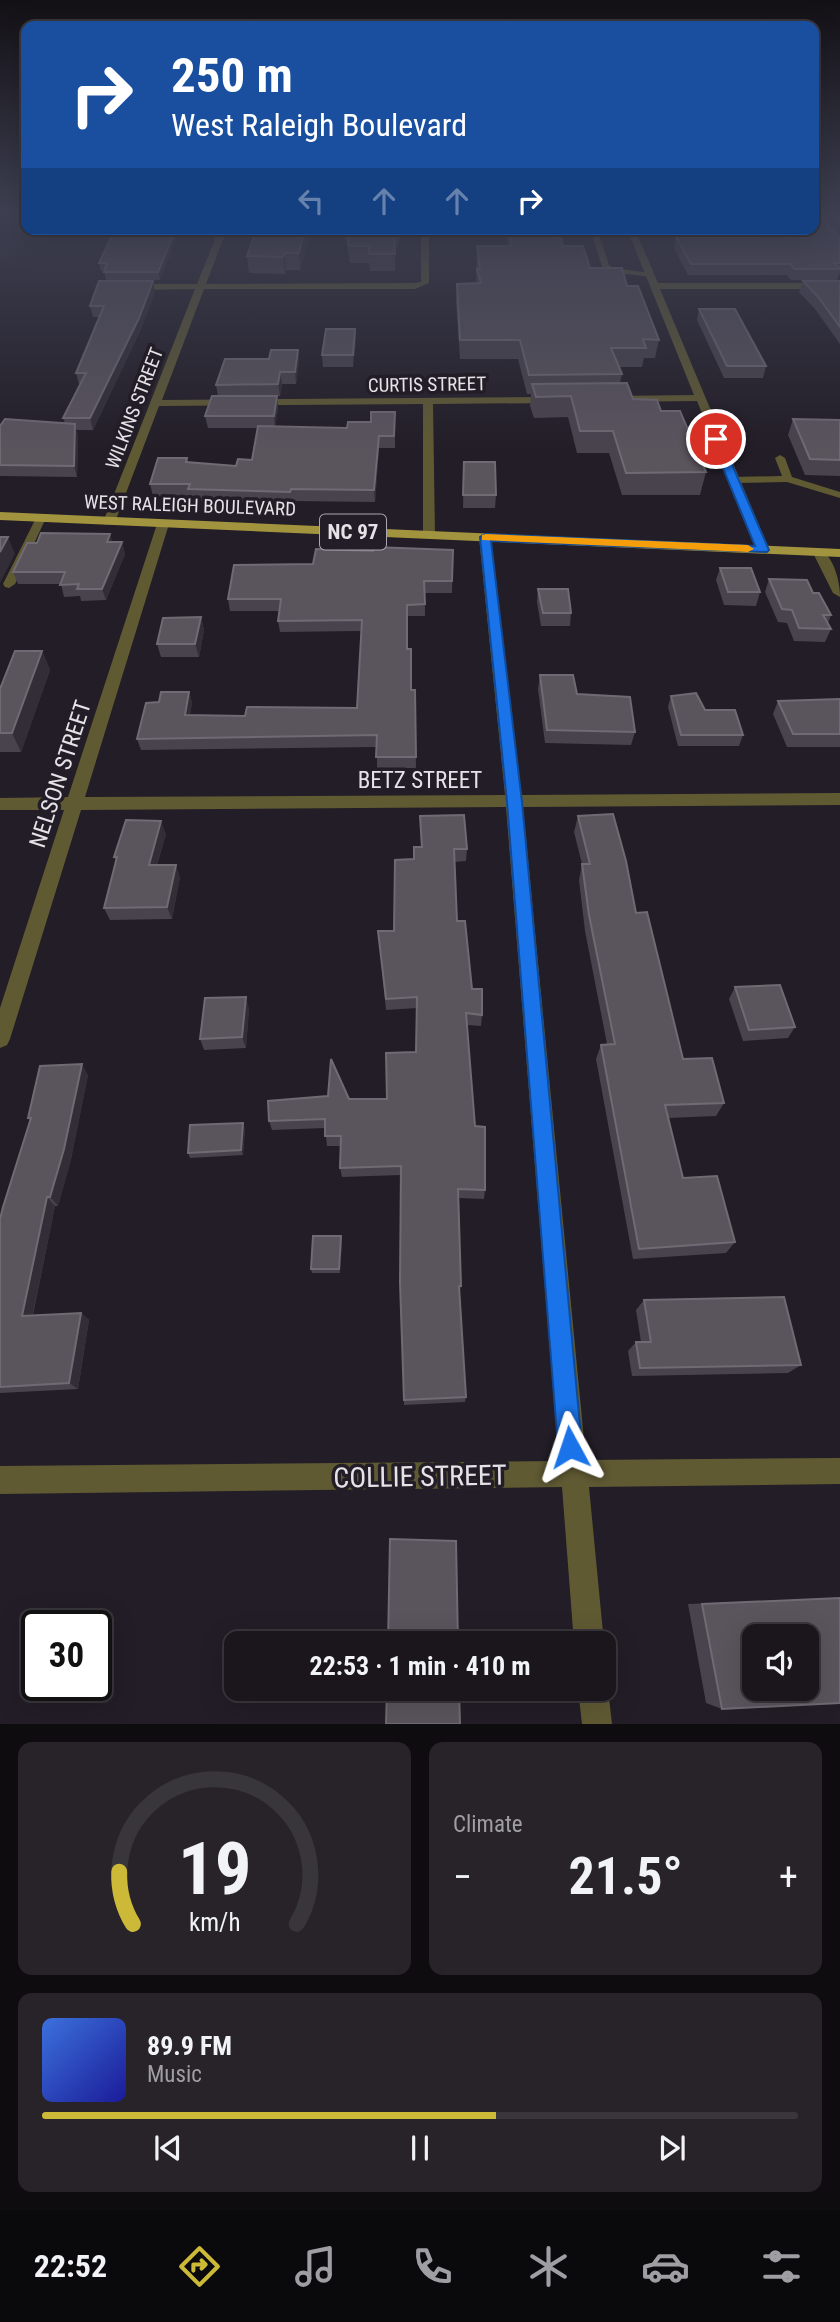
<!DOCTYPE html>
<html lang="en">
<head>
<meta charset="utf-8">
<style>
	body { margin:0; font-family:"Roboto Condensed",sans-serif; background:#272329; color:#f1f3f6; height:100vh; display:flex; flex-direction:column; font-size:26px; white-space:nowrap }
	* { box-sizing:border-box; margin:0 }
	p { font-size:23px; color:#9f9fa3 }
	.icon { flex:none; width:38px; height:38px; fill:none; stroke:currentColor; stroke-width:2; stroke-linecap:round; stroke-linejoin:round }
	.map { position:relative; height:1724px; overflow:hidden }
	.details { display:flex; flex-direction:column; gap:18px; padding:18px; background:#0e0c0f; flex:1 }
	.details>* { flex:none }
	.hud { position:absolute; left:21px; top:21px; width:798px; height:214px; border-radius:14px; box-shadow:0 7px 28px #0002,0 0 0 2px #38353b; background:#1a4fa0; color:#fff; overflow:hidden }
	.tools { position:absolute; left:742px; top:1624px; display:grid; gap:14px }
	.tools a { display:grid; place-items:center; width:77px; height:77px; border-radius:14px; background:#1a161c; box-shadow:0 7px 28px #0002,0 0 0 2px #38353b; font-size:35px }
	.speed { position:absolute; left:21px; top:1610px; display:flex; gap:14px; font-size:35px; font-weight:700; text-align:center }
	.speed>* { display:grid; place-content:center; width:91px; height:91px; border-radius:50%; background:#1a161c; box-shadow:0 7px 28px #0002,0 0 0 2px #38353b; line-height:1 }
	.speed .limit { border:4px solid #111; border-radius:10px; background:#fff; color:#111 }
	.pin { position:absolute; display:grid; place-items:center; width:60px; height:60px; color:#fff; margin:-30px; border:4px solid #fff; border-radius:50%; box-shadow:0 2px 7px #0007 }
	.me { position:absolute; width:77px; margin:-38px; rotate:355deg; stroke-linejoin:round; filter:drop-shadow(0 0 5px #0008) }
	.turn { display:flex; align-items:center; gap:24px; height:147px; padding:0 35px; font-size:32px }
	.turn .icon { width:91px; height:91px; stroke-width:2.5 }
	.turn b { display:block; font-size:49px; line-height:60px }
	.lanes { display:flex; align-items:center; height:66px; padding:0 35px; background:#0003; justify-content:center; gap:35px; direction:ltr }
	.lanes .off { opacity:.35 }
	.big { font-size:52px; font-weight:700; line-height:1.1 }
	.details .tile { flex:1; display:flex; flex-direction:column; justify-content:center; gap:10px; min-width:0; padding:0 24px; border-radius:14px; background:#272329 }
	.details .dial { align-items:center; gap:0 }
	.dial svg { height:182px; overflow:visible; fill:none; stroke:#38353b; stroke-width:7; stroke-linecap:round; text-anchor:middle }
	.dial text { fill:#f1f3f6; stroke:none }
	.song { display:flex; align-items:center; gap:21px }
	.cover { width:84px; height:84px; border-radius:10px; background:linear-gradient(135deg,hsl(220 70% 55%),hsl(240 70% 35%)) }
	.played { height:7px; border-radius:4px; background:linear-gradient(90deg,#ccb938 60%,#38353b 60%) }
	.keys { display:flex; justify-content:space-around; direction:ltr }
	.heat { display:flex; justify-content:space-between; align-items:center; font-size:38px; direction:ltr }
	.details .tiles { flex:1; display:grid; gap:18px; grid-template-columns:1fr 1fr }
	.tile:last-child { grid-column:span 2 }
	.trip { position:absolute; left:224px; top:1631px; width:392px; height:70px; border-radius:14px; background:#1a161c; box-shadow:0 7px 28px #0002,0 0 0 2px #38353b; font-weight:700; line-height:70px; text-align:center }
	.menu { display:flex; height:112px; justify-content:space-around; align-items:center; background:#0a090b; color:#9f9fa3 }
	.menu .icon { width:49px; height:49px }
	.menu .active { color:#ccb938 }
	.menu b { font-size:32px; color:#f1f3f6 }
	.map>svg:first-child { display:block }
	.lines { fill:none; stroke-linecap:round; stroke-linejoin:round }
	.lane { fill:#605a33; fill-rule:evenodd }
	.street { fill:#605a33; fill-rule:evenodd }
	.primary { fill:#a2943f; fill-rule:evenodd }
	.wall { fill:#49434d }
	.shaded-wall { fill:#322d36 }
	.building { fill:#5a545d; stroke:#6f6a73; stroke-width:2; fill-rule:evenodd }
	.route { fill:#1a73e8; stroke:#114b97; stroke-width:2 }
	.slow { fill:#f59e0b }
	.labels { text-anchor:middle; stroke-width:7; stroke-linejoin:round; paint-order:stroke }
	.far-street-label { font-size:19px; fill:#e5e2e8; stroke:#221d26 }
	.shield { fill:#221d26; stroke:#aaa7ae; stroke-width:2 }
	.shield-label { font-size:21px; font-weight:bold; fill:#e5e2e8 }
	.street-label { font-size:23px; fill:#e5e2e8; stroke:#221d26 }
	.near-street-label { font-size:28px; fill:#e5e2e8; stroke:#221d26 }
</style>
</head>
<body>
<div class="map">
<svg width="840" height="1724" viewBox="0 0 840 1724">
	<rect width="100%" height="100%" fill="#221d26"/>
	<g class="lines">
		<!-- lane -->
		<g class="lane">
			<polygon points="590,229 597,229 609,265 613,268 650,273 653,277 608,272 602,266"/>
			<polygon points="780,455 785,458 792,477 840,492 840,498 787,482 733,483 728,480 733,477 782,476 775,458"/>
			<polygon points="41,515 46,518 15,584 9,588 5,587 3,584 36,518"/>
		</g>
		<!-- street -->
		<g class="street">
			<polygon points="219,229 227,229 206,284 414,283 421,282 421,229 429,229 429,283 415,289 204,289 162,400 554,397 559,400 554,403 433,404 435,535 429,539 423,535 423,404 159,406 115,522 105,525 103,522 195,289 133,290 129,287 133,284 197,284"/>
			<polygon points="627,229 635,229 658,283 840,283 840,289 660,289 769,549 767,552 759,552 757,549 697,401 610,402 605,399 610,396 694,395"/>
			<polygon points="163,520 169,524 85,797 505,795 479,537 485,533 491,537 521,795 840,793 840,805 523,807 586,1460 840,1458 840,1484 589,1487 604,1643 574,1643 562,1487 0,1494 0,1466 559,1461 506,807 81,810 10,1039 7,1045 0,1048 0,1008 64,810 0,810 0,798 68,797 157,524"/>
			<path d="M819,549C834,556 840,582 840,597L833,593L813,553Z"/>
			<polygon points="604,1678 608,1689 612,1724 582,1724 578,1689 604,1689"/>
		</g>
		<!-- primary -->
		<polygon class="primary" points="0,512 840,549 840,557 0,520"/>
	</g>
	<!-- wall -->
	<g class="wall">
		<polygon points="814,212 840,212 840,273 839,274 837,280 791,280 787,275 688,275 674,248 676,237 746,237 741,229 814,229"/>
		<polygon points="115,229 180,229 160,280 106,280 104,271 101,271 99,263"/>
		<polygon points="257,229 400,229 398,247 395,247 395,271 370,271 369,263 350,263 345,233 310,233 300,270 286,270 285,274 249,273 247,256"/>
		<polygon points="505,229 554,229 555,236 563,246 590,268 627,286 659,340 655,358 644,358 642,367 619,367 622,374 620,383 633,399 661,411 706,472 700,495 622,495 609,453 577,453 568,417 534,418 530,406 531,394 527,394 518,359 460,359 456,301 457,284 476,283 477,246 508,246"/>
		<polygon points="803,281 840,281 840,344 815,309 799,292"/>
		<polygon points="155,292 141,329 93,430 76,430 78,435 77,477 0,476 0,426 65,423 63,418 80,384 79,384 76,373 99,317 93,317 90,306"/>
		<polygon points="699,309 766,366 763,378 724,378 697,320"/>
		<polygon points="355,329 356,340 353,367 323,367 322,355"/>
		<polygon points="298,350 299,362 296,384 282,384 280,396 277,396 278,408 275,426 347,428 371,422 395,412 395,448 379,448 375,502 292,501 292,504 190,501 189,496 153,496 150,484 187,458 188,462 236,466 252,460 258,428 208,428 205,416 218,396 216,385 269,359"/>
		<polygon points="793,419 840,420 840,476 805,475 788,435"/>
		<polygon points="464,462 496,495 495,508 463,508"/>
		<polygon points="112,542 122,542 125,554 106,600 81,601 80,596 64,597 61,584 18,584 13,572"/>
		<polygon points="453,550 452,593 425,593 425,616 408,616 407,649 411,690 415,690 416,768 377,768 377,747 141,750 137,739 159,702 189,692 192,703 190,715 245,716 357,708 361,631 280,632 278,621 279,611 230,611 228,599 313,564 373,551"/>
		<polygon points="720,568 760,592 756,606 724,605 716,580"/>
		<polygon points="769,579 813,593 831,615 828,623 831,629 825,642 794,641 787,623 778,622 765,592"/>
		<polygon points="538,589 571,613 570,626 541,626 537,602"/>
		<polygon points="201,617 204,630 199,657 161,657 157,644"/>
		<polygon points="42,651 50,670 21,752 0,752 0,689"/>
		<polygon points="540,675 577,694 635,732 631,745 545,743 538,689"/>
		<polygon points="671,696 705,710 743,735 739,746 678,746 668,707"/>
		<polygon points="840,699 840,747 787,747 773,714 778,701"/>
		<polygon points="420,816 467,849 466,861 454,862 457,921 472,989 482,1015 481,1026 467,1025 475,1126 485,1190 484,1199 458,1198 461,1286 459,1293 466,1397 465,1402 404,1405 400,1282 401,1175 342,1177 340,1168 341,1146 327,1146 325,1128 272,1130 269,1121 349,1099 387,1099 416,1052 417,1008 386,1010 378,931 394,931 414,859 421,847"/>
		<polygon points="578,816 636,913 683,1059 724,1103 716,1116 668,1118 683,1178 735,1242 726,1253 633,1259 596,1059 601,1045 607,1044 585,931 579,880 582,864 574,832"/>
		<polygon points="166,834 157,865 180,877 172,919 110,920 104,908 116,862 114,857"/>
		<polygon points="735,987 795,1027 788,1038 743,1041 729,999"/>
		<polygon points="249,1008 246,1048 204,1050 200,1039"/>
		<polygon points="88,1075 71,1159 58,1206 55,1206 33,1315 81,1313 89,1320 78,1389 0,1393 0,1219 30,1121 28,1118"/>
		<polygon points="245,1128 243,1155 190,1158 188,1153"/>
		<polygon points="341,1236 342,1241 340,1273 312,1273 311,1269"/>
		<polygon points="644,1300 801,1365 788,1373 632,1376 628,1351 636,1342 641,1342 636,1310"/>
		<polygon points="840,1598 722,1709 706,1703 688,1604"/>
	</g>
	<!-- shaded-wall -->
	<g class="shaded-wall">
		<polygon points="176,229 180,229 160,280 158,272"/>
		<polygon points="305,229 309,229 310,233 300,270 299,253"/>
		<polygon points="285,253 286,270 285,274 283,257"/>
		<polygon points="153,281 155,292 141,329 93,430 90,418"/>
		<polygon points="355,329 356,340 353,367 353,355"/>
		<polygon points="298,350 299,362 296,384 295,372"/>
		<polygon points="280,372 282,384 280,396 278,384"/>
		<polygon points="277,396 278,408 275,428 274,416"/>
		<polygon points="75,424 78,435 77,477 74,466"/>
		<polygon points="379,436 379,448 375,502 374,490"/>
		<polygon points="110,534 114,546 107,542"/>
		<polygon points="8,537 15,554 0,583 0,552"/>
		<polygon points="122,542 125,554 106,600 102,589"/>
		<polygon points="201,617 204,630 199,657 195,644"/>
		<polygon points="42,651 50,670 21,752 12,733"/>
		<polygon points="189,692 192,703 188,726 185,715"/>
		<polygon points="161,821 166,834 153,877 149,865"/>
		<polygon points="176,865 180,877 172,919 167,907"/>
		<polygon points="246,997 249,1008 246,1048 242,1037"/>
		<polygon points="82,1064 88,1075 71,1159 58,1206 50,1197"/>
		<polygon points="243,1123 245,1128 243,1155 241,1150"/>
		<polygon points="47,1197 55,1206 31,1323 22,1316"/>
		<polygon points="341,1236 342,1241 340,1273 339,1269"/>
		<polygon points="81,1313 89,1320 78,1389 69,1383"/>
	</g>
	<!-- building -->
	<g class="building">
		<polygon points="814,212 817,212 840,239 840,263 834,263 840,269 794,269 790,264 691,264 676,237 756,237 750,229 814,229"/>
		<polygon points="829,212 840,212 840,224"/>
		<polygon points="115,229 176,229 158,272 104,272 107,263 99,263"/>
		<polygon points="257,229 305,229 299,253 285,253 283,257 247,256"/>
		<polygon points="346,229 398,229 398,231 394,231 395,254 369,254 369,246 349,246"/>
		<polygon points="509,229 554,229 555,236 560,236 563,246 583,246 590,268 622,268 627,286 638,286 659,340 643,339 646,348 611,348 622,374 529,375 520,340 460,340 457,284 481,283 477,269 480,269 477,246 512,246"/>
		<polygon points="99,281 153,281 139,318 90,418 63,418 86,373 76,373 104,306 90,306"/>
		<polygon points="803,281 840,281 840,327 819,298"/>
		<polygon points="699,309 735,309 766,366 727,366"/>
		<polygon points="326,329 355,329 353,355 322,355"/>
		<polygon points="271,350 298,350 295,372 280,372 278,384 216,385 225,359 269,359"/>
		<polygon points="627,383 633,399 657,400 661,411 680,411 706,472 626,473 613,431 580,431 571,396 536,397 532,384"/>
		<polygon points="212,396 277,396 274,416 205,416"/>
		<polygon points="371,412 395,412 394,436 379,436 374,490 291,489 290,492 188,489 190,484 150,484 158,458 187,458 186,462 236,466 238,459 252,460 258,426 347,428 348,422 371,422"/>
		<polygon points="5,419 75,424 74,466 0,465 0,426"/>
		<polygon points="793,419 840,420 840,460 810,459"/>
		<polygon points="464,462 495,462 496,495 463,495"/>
		<polygon points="41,533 110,534 107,542 122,542 102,589 77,589 79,584 60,585 65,572 13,572 27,543 37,543"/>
		<polygon points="0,537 8,537 0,552"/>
		<polygon points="373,547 453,550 452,581 424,581 425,604 407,605 407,649 411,649 411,690 415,690 416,757 376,757 377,735 137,739 146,703 159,702 161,692 189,692 185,715 245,716 247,707 357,708 362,620 278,621 281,599 228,599 234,565 313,564 316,549 373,551"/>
		<polygon points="720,568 751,568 760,592 728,592"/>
		<polygon points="769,579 807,580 813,593 819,593 831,615 823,615 831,629 799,628 792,610 782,609"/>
		<polygon points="538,589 568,589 571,613 543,613"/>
		<polygon points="201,617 195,644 157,644 163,618"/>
		<polygon points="15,651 42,651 12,733 0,733 0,689"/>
		<polygon points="540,675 573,675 577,694 630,697 635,732 547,730"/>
		<polygon points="696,693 705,710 735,710 743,735 681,735 671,696"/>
		<polygon points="840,699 840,734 793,734 778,701"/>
		<polygon points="613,814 626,861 636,913 647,912 683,1059 712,1058 724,1103 665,1105 683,1178 717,1176 735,1242 639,1249 601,1045 615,1044 589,915 582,864 590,864 578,816"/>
		<polygon points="464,815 467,849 454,849 457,921 465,921 472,989 482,989 482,1015 466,1013 475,1126 485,1127 485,1190 458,1189 461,1286 459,1286 466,1397 404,1400 400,1282 401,1166 340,1168 341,1136 325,1136 325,1119 269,1121 268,1101 328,1096 331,1059 349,1099 387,1099 386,1053 416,1052 417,997 386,999 378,931 394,931 395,860 414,859 414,847 422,847 420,816"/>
		<polygon points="126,820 161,821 149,865 176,865 167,907 104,908 117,857 114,857"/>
		<polygon points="780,985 795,1027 749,1030 735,987"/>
		<polygon points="246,997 242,1037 200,1039 205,998"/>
		<polygon points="82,1064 64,1149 50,1197 47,1197 22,1316 81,1313 69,1383 0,1387 0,1219 3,1207 31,1118 28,1118 40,1066"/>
		<polygon points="243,1123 241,1150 188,1153 190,1125"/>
		<polygon points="313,1236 341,1236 339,1269 311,1269"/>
		<polygon points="784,1297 801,1365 640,1368 636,1342 651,1342 644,1300"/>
		<polygon points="390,1539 456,1541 458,1643 388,1643"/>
		<path d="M840,1598V1703L722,1709L702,1604ZM754,1636H807V1689H754Z"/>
		<polygon points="387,1689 459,1689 460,1724 386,1724"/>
	</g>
	<!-- sky -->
	<linearGradient id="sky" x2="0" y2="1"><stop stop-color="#131015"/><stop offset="0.47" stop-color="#3e4052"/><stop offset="1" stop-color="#3e4052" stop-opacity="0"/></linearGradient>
	<rect width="840" height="453" fill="url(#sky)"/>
	<!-- route -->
	<polygon class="route" points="716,436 721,439 769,550 767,552 491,541 522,802 582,1447 579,1456 570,1459 562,1456 558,1447 507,802 480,537 485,534 755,546 711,439"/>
	<!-- slow -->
	<polygon class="slow" points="486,534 748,545 754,549 748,552 482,540 482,535"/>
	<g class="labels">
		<!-- far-street labels -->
		<g class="far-street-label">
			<text transform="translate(427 384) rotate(-1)" y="7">CURTIS STREET</text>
			<text transform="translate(134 408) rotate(-69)" y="7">WILKINS STREET</text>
			<text transform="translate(190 505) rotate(2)" y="7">WEST RALEIGH BOULEVARD</text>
		</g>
		<!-- shield labels -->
		<rect class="shield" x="320" y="514.5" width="66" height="35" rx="5"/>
		<g class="shield-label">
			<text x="353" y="539">NC 97</text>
		</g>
		<!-- street labels -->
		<g class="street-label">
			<text transform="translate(60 774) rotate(-72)" y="8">NELSON STREET</text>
			<text x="420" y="788">BETZ STREET</text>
		</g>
		<!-- near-street labels -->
		<g class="near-street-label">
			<text transform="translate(420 1476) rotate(-1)" y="10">COLLIE STREET</text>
		</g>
	</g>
</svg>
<div class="tools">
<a><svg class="icon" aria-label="sound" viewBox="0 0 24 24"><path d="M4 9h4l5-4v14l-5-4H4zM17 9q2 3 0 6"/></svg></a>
</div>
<div class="speed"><div class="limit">30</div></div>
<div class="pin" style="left:716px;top:439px;background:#d93025"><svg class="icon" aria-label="arrive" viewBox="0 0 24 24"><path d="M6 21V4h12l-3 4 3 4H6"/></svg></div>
<svg class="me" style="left:570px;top:1447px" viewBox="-20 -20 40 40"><path d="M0-17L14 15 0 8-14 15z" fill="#1a73e8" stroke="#fff" stroke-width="4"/></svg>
<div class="trip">22:53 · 1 min · 410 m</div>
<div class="hud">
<div class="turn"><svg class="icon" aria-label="right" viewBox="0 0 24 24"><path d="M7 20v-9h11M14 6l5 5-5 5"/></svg><div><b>250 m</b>West Raleigh Boulevard</div></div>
<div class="lanes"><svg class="icon off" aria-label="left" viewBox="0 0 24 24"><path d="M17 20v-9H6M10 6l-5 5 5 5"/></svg><svg class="icon off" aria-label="ahead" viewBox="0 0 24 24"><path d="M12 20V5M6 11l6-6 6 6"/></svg><svg class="icon off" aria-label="ahead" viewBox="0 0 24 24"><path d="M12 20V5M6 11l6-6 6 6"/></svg><svg class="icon" aria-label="right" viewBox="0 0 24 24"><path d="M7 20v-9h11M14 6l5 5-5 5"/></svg></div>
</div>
</div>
<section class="details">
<div class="tiles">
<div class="tile dial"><svg viewBox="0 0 100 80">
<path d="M14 69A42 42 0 1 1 86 69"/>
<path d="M14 69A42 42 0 0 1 8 46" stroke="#ccb938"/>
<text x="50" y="56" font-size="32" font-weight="700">19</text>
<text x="50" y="72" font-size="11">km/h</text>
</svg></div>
<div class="tile"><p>Climate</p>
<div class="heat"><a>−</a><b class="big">21.5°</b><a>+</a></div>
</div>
<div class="tile">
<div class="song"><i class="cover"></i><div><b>89.9 FM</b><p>Music</p></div></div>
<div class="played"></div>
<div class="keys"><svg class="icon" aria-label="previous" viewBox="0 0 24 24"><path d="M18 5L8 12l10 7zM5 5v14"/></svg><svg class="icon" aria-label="pause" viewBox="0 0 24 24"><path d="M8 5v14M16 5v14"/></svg><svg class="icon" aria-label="next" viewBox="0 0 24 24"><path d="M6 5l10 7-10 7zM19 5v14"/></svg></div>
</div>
</div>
</section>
<nav class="menu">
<b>22:52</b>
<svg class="icon active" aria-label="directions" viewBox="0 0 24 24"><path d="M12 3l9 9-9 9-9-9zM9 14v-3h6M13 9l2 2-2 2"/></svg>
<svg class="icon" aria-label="music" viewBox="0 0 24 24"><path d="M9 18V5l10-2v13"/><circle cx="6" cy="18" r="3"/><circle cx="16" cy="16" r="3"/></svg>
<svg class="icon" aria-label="phone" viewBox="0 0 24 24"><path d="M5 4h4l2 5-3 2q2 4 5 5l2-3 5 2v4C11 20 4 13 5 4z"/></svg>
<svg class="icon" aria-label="climate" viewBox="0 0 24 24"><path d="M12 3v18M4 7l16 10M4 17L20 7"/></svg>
<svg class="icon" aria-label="car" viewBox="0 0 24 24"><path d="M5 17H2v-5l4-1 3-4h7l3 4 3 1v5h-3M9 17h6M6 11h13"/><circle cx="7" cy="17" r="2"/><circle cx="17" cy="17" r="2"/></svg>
<svg class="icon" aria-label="filters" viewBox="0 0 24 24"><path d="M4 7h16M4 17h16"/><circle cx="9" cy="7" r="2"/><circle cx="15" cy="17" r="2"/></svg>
</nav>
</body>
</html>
